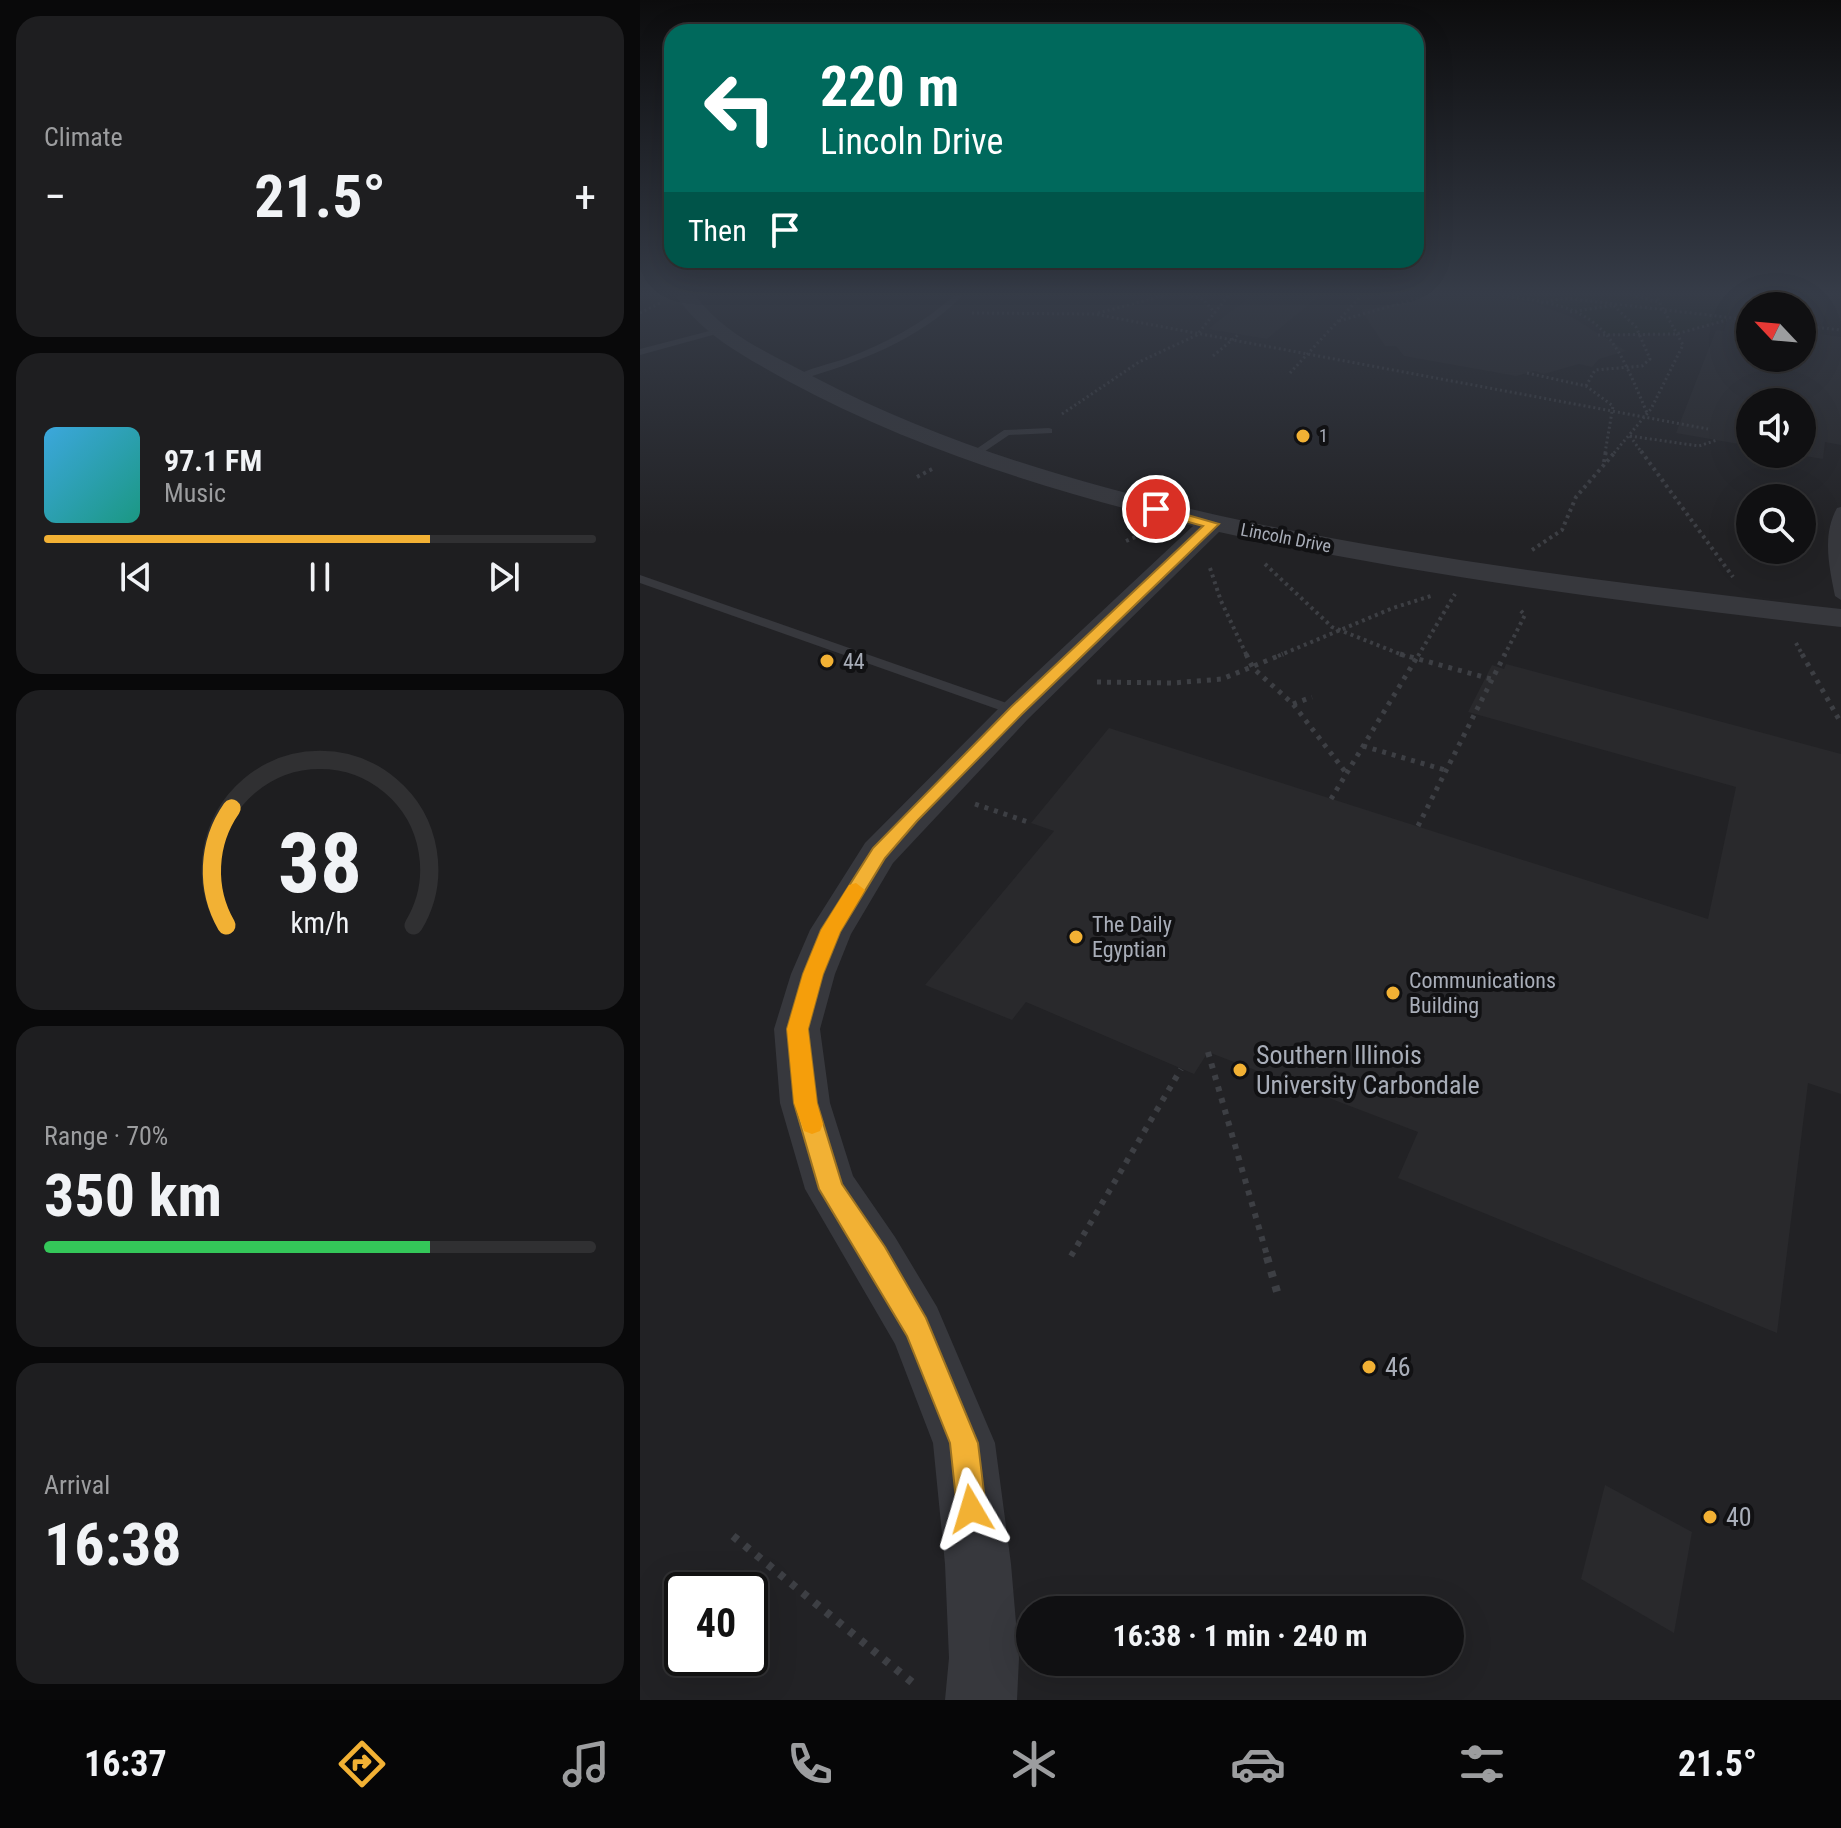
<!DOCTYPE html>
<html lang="en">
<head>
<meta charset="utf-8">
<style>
	body { margin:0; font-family:"Roboto Condensed",sans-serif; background:#1e1e20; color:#f1f3f6; height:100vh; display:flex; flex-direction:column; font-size:30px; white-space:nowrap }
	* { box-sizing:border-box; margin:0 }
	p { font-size:26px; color:#9c9d9f }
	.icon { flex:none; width:44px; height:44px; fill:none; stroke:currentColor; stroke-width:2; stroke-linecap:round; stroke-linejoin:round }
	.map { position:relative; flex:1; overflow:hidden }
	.drawer { display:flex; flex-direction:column; gap:16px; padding:16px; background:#09090a; width:640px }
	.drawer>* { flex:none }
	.guide { position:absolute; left:24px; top:24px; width:760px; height:244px; border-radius:24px; box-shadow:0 8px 32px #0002,0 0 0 2px #303032; background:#00695c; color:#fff; overflow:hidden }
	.needle { width:52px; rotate:296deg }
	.buttons { position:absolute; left:1096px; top:292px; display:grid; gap:16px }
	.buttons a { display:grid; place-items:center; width:80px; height:80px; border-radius:50%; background:#101012; box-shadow:0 8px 32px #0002,0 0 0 2px #303032; font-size:40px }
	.speed { position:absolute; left:24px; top:1572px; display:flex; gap:16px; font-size:40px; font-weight:700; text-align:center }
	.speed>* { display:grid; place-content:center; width:104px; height:104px; border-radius:50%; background:#101012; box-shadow:0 8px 32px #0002,0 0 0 2px #303032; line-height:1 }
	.speed .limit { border:4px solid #111; border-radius:12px; background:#fff; color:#111 }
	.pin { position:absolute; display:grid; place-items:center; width:68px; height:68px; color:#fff; margin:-34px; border:4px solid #fff; border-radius:50%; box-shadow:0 2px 8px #0007 }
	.me { position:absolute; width:88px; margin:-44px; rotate:353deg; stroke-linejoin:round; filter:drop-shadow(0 0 6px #0008) }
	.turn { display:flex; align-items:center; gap:28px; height:168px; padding:0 24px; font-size:36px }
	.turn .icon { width:104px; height:104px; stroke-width:2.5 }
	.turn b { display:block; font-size:56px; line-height:68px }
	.then { display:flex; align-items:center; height:76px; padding:0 24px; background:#0003; gap:16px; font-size:30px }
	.big { font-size:60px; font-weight:700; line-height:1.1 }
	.drawer .tile { flex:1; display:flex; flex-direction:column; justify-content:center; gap:12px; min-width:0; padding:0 28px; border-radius:24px; background:#1e1e20 }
	.drawer .dial { align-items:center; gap:0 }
	.dial svg { height:208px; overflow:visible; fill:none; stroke:#303032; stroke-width:7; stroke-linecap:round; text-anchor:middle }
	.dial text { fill:#f1f3f6; stroke:none }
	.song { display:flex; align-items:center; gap:24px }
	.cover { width:96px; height:96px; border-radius:12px; background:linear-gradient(135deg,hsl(200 70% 55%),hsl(170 70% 35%)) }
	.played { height:8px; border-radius:4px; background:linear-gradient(90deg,#f2b134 70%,#303032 70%) }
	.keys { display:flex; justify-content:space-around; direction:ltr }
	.heat { display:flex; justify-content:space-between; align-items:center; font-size:44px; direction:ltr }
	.charge { height:12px; border-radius:6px; background:linear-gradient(90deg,#34c759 70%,#303032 0) }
	.trip { position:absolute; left:376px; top:1596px; width:448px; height:80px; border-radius:40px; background:#101012; box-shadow:0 8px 32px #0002,0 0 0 2px #303032; font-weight:700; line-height:80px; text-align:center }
	.tab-bar { display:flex; height:128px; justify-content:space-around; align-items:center; background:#060607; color:#9c9d9f }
	.tab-bar .icon { width:56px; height:56px }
	.tab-bar .on { color:#f2b134 }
	.tab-bar b { font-size:36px; color:#f1f3f6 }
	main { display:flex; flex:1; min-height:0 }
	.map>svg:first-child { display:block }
	.built { fill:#222225; fill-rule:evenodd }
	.green { fill:#1c231d }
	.building { fill:#29292c; fill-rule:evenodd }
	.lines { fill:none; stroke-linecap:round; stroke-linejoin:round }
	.path-far4 { stroke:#3d3f44; stroke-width:3; stroke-dasharray:2 3; stroke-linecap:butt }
	.path-far3 { stroke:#3d3f44; stroke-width:4; stroke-dasharray:3 4; stroke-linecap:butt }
	.path-far2 { stroke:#3d3f44; stroke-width:5; stroke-dasharray:4 6; stroke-linecap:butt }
	.path-far1 { stroke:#3d3f44; stroke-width:6; stroke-dasharray:5 7; stroke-linecap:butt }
	.path { stroke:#3d3f44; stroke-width:8; stroke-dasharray:6 9; stroke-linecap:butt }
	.service { fill:#37383d; fill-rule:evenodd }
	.tertiary { fill:#37383d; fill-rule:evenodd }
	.route { fill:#f2b134; stroke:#9d7322; stroke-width:2 }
	.slow { fill:#f59e0b }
	.poi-dot { fill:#f2b134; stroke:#111113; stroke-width:3 }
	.labels { text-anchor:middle; stroke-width:8; stroke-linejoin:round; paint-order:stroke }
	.far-poi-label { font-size:18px; fill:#a8adb8; stroke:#111113; text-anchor:start }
	.far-street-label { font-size:18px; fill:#a8adb8; stroke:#111113 }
	.poi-label { font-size:22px; fill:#a8adb8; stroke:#111113; text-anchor:start }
	.near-poi-label { font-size:26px; fill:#a8adb8; stroke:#111113; text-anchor:start }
</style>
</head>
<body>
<main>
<section class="drawer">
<div class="tile"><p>Climate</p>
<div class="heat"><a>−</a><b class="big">21.5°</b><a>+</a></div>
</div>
<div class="tile">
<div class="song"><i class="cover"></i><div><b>97.1 FM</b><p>Music</p></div></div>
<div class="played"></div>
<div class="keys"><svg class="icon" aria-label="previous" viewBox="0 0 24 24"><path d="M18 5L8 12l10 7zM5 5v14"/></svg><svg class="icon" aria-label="pause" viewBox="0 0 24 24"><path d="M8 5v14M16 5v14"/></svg><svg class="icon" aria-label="next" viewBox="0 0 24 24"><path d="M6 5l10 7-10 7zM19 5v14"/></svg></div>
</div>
<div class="tile dial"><svg viewBox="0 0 100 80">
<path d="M14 69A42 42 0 1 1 86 69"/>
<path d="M14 69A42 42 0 0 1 16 24" stroke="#f2b134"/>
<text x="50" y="56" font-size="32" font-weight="700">38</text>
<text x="50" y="72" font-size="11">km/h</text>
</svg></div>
<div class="tile"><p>Range · 70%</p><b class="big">350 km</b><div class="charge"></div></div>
<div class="tile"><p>Arrival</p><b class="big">16:38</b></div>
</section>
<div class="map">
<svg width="1201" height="1700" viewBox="0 0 1201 1700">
	<rect width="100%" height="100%" fill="#161618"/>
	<!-- built -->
	<path class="built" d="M0,296H1201V1700H0ZM1110,306H1162V358H1110ZM1110,402H1162V454H1110ZM1110,498H1162V550H1110ZM42,1590H110V1658H42ZM390,1610H810V1662H390Z"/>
	<!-- green -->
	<path class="green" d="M862,296H1092V318L1036,334H966C942,308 897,300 862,296Z"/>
	<!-- building -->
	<g class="building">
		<polygon points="611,296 679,296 627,339 568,329"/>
		<polygon points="812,296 855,297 896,304 932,317 986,351 959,359 952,367 939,364 904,374 894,371 876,376 764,356 756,346 745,346 721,310"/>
		<path d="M1092,296H1190L1180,334L1201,337V445L1185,442L1183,459L1153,454H1162V402H1110V446L1036,433L1076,330L1084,331ZM1110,306H1162V358H1110Z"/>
		<polygon points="866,664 1201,754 1201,1094 1168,1083 1137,1333 758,1178 778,1132 568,1052 554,1074 386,1002 372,1020 285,985 414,831 391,823 469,728 1068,919 1096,787 828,712 852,665 864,669"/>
		<polygon points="965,1485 1052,1532 1034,1633 941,1579"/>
	</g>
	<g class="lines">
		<!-- path-far4 -->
		<g class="path-far4">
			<polyline points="551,296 563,299 575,313"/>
			<path d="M862,296C960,306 971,327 1007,413"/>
			<polyline points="996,296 1019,302"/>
			<polyline points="901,303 924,298 1110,320"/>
			<polyline points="930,312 975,305"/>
			<polyline points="0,313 20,303"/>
			<polyline points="332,313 454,314 1068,429"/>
			<polyline points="458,313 523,296"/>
			<polyline points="699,321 785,296"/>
			<polyline points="1162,326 1201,330"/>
			<polyline points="958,335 1036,334 1087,320"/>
			<polyline points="573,356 599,334"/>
			<polyline points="650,373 721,296"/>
			<polyline points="887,373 946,386 973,406 965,453"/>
			<polyline points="946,386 955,370 1002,366 1010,359 996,327 971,303"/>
			<polyline points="422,414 499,362 557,335 588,296"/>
			<polyline points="990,436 1002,453"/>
			<polyline points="990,436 1059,446 1077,440"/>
			<polyline points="974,453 1011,409 1043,345 1016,296"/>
		</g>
		<!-- path-far3 -->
		<g class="path-far3">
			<polyline points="1001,451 1093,577"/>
			<polyline points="964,462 966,451"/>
			<polyline points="277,477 294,468"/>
			<polyline points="486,541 500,535"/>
			<polyline points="892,550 922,530 936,497 976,451"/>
			<polyline points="625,564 692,627 765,656"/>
			<polyline points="570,568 581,601 607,656"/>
			<polyline points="1156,643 1163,656"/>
			<polyline points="638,656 753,608 794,595"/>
			<polyline points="778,656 815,594"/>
			<polyline points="864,656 885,615 878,608"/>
		</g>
		<!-- path-far2 -->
		<g class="path-far2">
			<polyline points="606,654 613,668 653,704 707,774"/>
			<polyline points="760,654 851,679"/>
			<polyline points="1162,654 1201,723"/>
			<polyline points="457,682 533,683 582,679 643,654"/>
			<polyline points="653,704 672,697"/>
			<polyline points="723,746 805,770"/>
			<polyline points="691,799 779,654"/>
			<polyline points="335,804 391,823"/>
			<polyline points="778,826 865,654"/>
		</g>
		<!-- path-far1 -->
		<g class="path-far1">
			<polyline points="568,1052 628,1259"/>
			<polyline points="431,1256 541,1069"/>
		</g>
		<!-- path -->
		<g class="path">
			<polyline points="627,1257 638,1295"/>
			<polyline points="93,1536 273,1683"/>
		</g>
		<!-- service -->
		<g class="service">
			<path d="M314,296H322C279,340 217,363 159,380L154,377C169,368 190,364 207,358C246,343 282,324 314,296Z"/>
			<polygon points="77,329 80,329 80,333 0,355 0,349"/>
			<polygon points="409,428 412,429 412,433 369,435 335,458 326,456 364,430"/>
			<path d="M1201,507V600L1195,596C1189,566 1182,535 1197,508Z"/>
			<polygon points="0,575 381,708 383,711 376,715 371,714 0,583"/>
		</g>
		<!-- tertiary -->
		<path class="tertiary" d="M36,296H56C85,336 132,354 174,377C310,448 459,490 609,522C804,563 1003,586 1201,609V627C992,603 785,577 579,532L388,719L253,863L211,934L195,974L180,1029L190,1103L213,1176L255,1237L297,1307L355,1443L371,1564L379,1658L377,1700H305L309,1658L305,1564L293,1443L255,1344L165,1189L140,1103L134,1029L151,974L170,930L225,843L364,703L553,526C412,491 275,450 146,380C104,356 65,337 36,296Z"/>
	</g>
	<!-- sky -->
	<linearGradient id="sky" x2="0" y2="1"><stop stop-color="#0c0c0d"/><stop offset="0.55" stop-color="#363c48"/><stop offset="1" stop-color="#363c48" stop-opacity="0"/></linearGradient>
	<rect width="1201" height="534" fill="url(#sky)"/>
	<!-- route -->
	<polygon class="route" points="516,506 579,524 382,714 277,821 245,858 200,932 183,974 168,1029 177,1103 202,1184 245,1247 286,1318 338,1443 346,1509 342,1519 331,1524 321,1519 317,1509 310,1443 267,1336 179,1189 154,1103 147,1029 163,974 181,930 233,848 371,707 563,526 512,512 510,509"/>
	<!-- slow -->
	<polygon class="slow" points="216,883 225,890 200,932 183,974 168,1029 177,1103 183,1124 180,1131 172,1134 164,1131 154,1103 147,1029 163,974 181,930 209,885"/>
	<!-- markers -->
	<g class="poi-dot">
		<circle cx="663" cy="436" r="8"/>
		<circle cx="187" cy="661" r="8"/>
		<circle cx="436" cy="937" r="8"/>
		<circle cx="753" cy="993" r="8"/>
		<circle cx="600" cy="1070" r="8"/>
		<circle cx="729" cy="1367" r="8"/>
		<circle cx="1070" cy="1517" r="8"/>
	</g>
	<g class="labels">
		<!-- far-poi labels -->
		<g class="far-poi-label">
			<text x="679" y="442">1</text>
		</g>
		<!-- far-street labels -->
		<g class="far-street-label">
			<text transform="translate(646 538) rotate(11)" y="6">Lincoln Drive</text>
		</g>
		<!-- poi labels -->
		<g class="poi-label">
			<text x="203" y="669">44</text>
			<text x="452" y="932">The Daily<tspan x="452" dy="25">Egyptian</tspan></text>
			<text x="769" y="988">Communications<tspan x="769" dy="25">Building</tspan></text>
		</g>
		<!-- near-poi labels -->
		<g class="near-poi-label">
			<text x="616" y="1064">Southern Illinois<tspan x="616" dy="30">University Carbondale</tspan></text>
			<text x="745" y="1376">46</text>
			<text x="1086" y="1526">40</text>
		</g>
	</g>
</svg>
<div class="buttons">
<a><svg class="needle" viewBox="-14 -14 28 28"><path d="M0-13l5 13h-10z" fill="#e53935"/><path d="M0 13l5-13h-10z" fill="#9c9d9f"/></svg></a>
<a><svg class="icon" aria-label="sound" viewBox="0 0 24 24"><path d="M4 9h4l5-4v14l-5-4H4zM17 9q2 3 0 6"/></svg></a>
<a><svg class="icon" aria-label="search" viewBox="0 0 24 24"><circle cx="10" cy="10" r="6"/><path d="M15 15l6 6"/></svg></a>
</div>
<div class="speed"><div class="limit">40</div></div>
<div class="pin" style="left:516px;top:509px;background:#d93025"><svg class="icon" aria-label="arrive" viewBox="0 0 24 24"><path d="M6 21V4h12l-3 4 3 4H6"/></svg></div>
<svg class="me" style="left:331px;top:1509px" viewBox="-20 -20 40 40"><path d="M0-17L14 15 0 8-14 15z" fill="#f2b134" stroke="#fff" stroke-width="4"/></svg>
<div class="trip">16:38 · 1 min · 240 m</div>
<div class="guide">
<div class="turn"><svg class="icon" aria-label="left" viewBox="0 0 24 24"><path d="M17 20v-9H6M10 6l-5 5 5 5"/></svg><div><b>220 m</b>Lincoln Drive</div></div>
<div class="then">Then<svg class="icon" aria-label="arrive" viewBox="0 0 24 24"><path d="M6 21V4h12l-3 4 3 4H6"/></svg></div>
</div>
</div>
</main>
<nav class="tab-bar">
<b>16:37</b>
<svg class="icon on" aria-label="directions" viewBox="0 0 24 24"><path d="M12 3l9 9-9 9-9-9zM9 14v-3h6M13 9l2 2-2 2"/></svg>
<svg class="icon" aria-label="music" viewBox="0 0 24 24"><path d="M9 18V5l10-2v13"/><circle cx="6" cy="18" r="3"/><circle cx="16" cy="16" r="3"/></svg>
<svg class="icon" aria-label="phone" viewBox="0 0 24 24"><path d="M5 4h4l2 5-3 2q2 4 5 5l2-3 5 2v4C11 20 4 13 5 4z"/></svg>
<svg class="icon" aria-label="climate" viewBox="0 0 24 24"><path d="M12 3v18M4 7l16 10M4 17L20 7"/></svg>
<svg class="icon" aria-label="car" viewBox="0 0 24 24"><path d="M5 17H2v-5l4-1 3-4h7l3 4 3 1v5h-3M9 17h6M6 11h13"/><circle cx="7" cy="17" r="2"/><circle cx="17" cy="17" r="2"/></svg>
<svg class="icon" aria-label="filters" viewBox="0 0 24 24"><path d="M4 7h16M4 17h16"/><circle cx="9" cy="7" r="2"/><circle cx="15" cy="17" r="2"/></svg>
<b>21.5°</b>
</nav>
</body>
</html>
